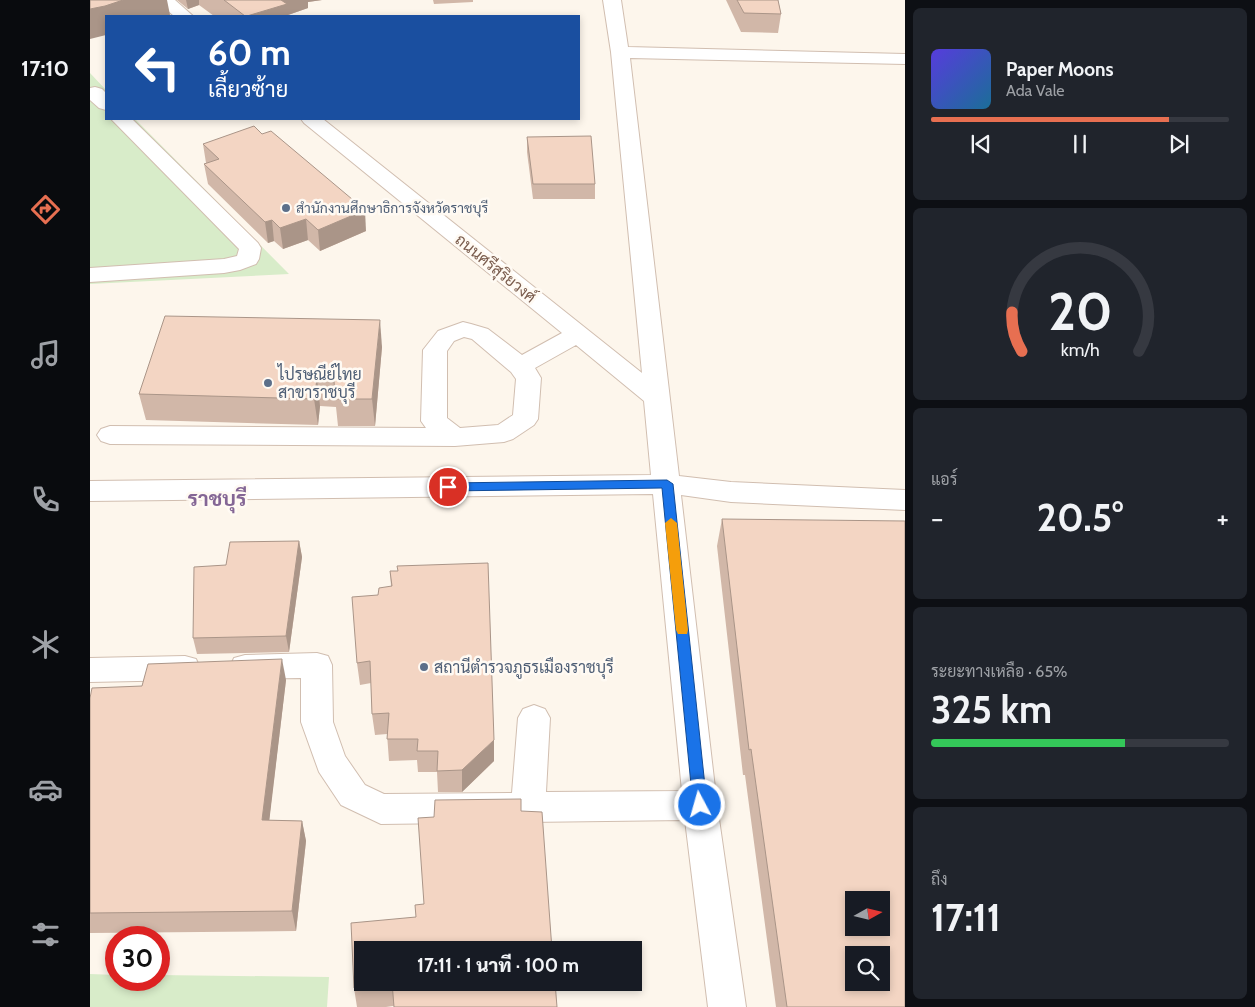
<!DOCTYPE html>
<html lang="th">
<head>
<meta charset="utf-8">
<style>
	body { margin:0; font-family:Cabin,Sarabun,sans-serif; background:#20242c; color:#f1f3f6; height:100vh; display:flex; flex-direction:column; font-size:19px; white-space:nowrap }
	* { box-sizing:border-box; margin:0 }
	p { font-size:16px; color:#9ea1a6 }
	.icon { flex:none; width:28px; height:28px; fill:none; stroke:currentColor; stroke-width:2; stroke-linecap:round; stroke-linejoin:round }
	.map { position:relative; flex:1; overflow:hidden }
	.side { display:flex; flex-direction:column; gap:8px; padding:8px; background:#0d0f14; width:350px }
	.side>* { flex:none }
	.guide { position:absolute; left:15px; top:15px; width:475px; height:105px; border-radius:0px; box-shadow:0 2px 8px #0003; background:#1a4fa0; color:#fff; overflow:hidden }
	.needle { width:32px; rotate:82deg }
	.tools { position:absolute; left:755px; top:891px; display:grid; gap:10px }
	.tools a { display:grid; place-items:center; width:45px; height:45px; border-radius:0px; background:#171b24; box-shadow:0 2px 8px #0003; font-size:25px }
	.speed { position:absolute; left:15px; top:926px; display:flex; gap:10px; font-size:25px; font-weight:700; text-align:center }
	.speed>* { display:grid; place-content:center; width:65px; height:65px; border-radius:50%; background:#171b24; box-shadow:0 2px 8px #0003; line-height:1 }
	.speed .limit { border:8px solid #d22; background:#fff; color:#111 }
	.pin { position:absolute; display:grid; place-items:center; width:42px; height:42px; color:#fff; margin:-21px; border:2px solid #fff; border-radius:50%; box-shadow:0 1px 5px #0007 }
	.me { position:absolute; width:55px; margin:-28px; rotate:354deg; stroke-linejoin:round; filter:drop-shadow(0 0 4px #0008) }
	.turn { display:flex; align-items:center; gap:18px; height:105px; padding:0 20px; font-size:22px }
	.turn .icon { width:65px; height:65px; stroke-width:2.5 }
	.turn b { display:block; font-size:35px; line-height:42px }
	.big { font-size:38px; font-weight:800; line-height:1.1 }
	.side .card { flex:1; display:flex; flex-direction:column; justify-content:center; gap:8px; min-width:0; padding:0 18px; border-radius:8px; background:#20242c }
	.side .dial { align-items:center; gap:0 }
	.dial svg { height:130px; overflow:visible; fill:none; stroke:#363941; stroke-width:7; stroke-linecap:round; text-anchor:middle }
	.dial text { fill:#f1f3f6; stroke:none }
	.song { display:flex; align-items:center; gap:15px }
	.cover { width:60px; height:60px; border-radius:8px; background:linear-gradient(135deg,hsl(250 70% 55%),hsl(200 70% 35%)) }
	.played { height:5px; border-radius:2px; background:linear-gradient(90deg,#e76f51 80%,#363941 80%) }
	.keys { display:flex; justify-content:space-around; direction:ltr }
	.heat { display:flex; justify-content:space-between; align-items:center; font-size:28px; direction:ltr }
	.charge { height:8px; border-radius:4px; background:linear-gradient(90deg,#34c759 65%,#363941 0) }
	.trip { position:absolute; left:264px; top:941px; width:288px; height:50px; border-radius:0px; background:#171b24; box-shadow:0 2px 8px #0003; font-weight:800; line-height:50px; text-align:center }
	main { display:flex; flex:1; min-height:0 }
	.tab-bar { display:flex; flex-direction:column; width:90px; justify-content:space-around; align-items:center; background:#090b0e; color:#9ea1a6 }
	.tab-bar .icon { width:35px; height:35px }
	.tab-bar .current { color:#e76f51 }
	.tab-bar b { font-size:22px; color:#f1f3f6 }
	.map>svg:first-child { display:block }
	.green { fill:#d8ecc9 }
	.lines { fill:none; stroke-linecap:round; stroke-linejoin:round }
	.minor-casing { stroke:#d1beb0; stroke-width:2 }
	.minor { fill:#fff; fill-rule:evenodd }
	.wall { fill:#d1b7a8 }
	.shaded-wall { fill:#aa9588 }
	.building { fill:#f3d5c3; stroke:#aa9588; fill-rule:evenodd }
	.route { fill:#1a73e8; stroke:#114b97 }
	.slow { fill:#f59e0b }
	.service-dot { fill:#5c6f8a; stroke:#fffaf3; stroke-width:2 }
	.labels { text-anchor:middle; stroke-width:5; stroke-linejoin:round; paint-order:stroke }
	.far-service-label { font-size:14px; fill:#4e5e75; stroke:#fffaf3; text-anchor:start }
	.street-label { font-size:16px; fill:#7a5c4d; stroke:#fffaf3 }
	.service-label { font-size:16px; fill:#4e5e75; stroke:#fffaf3; text-anchor:start }
	.district-label { font-size:21px; font-weight:bold; fill:#846695; stroke:#fffaf3 }
</style>
</head>
<body>
<main>
<nav class="tab-bar">
<b>17:10</b>
<svg class="icon current" aria-label="directions" viewBox="0 0 24 24"><path d="M12 3l9 9-9 9-9-9zM9 14v-3h6M13 9l2 2-2 2"/></svg>
<svg class="icon" aria-label="music" viewBox="0 0 24 24"><path d="M9 18V5l10-2v13"/><circle cx="6" cy="18" r="3"/><circle cx="16" cy="16" r="3"/></svg>
<svg class="icon" aria-label="phone" viewBox="0 0 24 24"><path d="M5 4h4l2 5-3 2q2 4 5 5l2-3 5 2v4C11 20 4 13 5 4z"/></svg>
<svg class="icon" aria-label="climate" viewBox="0 0 24 24"><path d="M12 3v18M4 7l16 10M4 17L20 7"/></svg>
<svg class="icon" aria-label="car" viewBox="0 0 24 24"><path d="M5 17H2v-5l4-1 3-4h7l3 4 3 1v5h-3M9 17h6M6 11h13"/><circle cx="7" cy="17" r="2"/><circle cx="17" cy="17" r="2"/></svg>
<svg class="icon" aria-label="filters" viewBox="0 0 24 24"><path d="M4 7h16M4 17h16"/><circle cx="9" cy="7" r="2"/><circle cx="15" cy="17" r="2"/></svg>
</nav>
<div class="map">
<svg width="815" height="1007" viewBox="0 0 815 1007">
	<rect width="100%" height="100%" fill="#fdf6ec"/>
	<!-- green -->
	<g class="green">
		<polygon points="0,73 16,90 16,119 45,119 199,274 0,284"/>
		<polygon points="0,974 26,975 26,980 69,980 69,975 239,977 237,1007 0,1007"/>
	</g>
	<g class="lines">
		<defs>
			<g id="minor">
				<polygon points="65,0 85,0 103,16 84,16"/>
				<path d="M513,0H531L538,47L815,54V64L540,58L589,476L641,482L815,490V510L641,502L591,495L627,805L656,1007H618L595,820L291,824L251,805L229,772L211,722V678L155,679L144,676L140,667L144,658L155,655L227,653L238,656L242,665L243,722L255,756L275,785L294,794L422,793L428,718L433,709L444,705L455,709L460,718L456,792L592,791L563,494L0,501V481L561,475L554,401L486,345L445,368L451,378L448,419L444,425L423,439L414,442L365,446L20,444L11,441L7,435L11,429L20,426L336,428L331,421L333,350L348,331L373,322L381,324L398,329L432,355L472,333L214,123L211,119H233L552,373L521,52ZM374,337L382,339L421,372L426,379L423,415L408,425L370,428L357,418V351L364,341Z"/>
				<polygon points="5,87 12,89 16,93 16,110 9,108 0,100 0,88"/>
				<polygon points="21,119 42,119 168,243 171,248 169,259 166,264 150,270 134,273 0,282 0,268 134,259 147,256 149,249"/>
				<polygon points="95,656 106,659 110,668 106,677 95,680 0,682 0,658"/>
			</g>
		</defs>
		<!-- minor casing -->
		<use href="#minor" class="minor-casing"/>
		<!-- minor -->
		<use href="#minor" class="minor"/>
	</g>
	<!-- wall -->
	<g class="wall">
		<polygon points="87,0 232,0 218,2 218,8 198,15 198,16 124,16 109,5 98,9"/>
		<polygon points="343,0 383,0 383,2 344,4"/>
		<polygon points="636,0 688,0 691,14 688,33 651,32"/>
		<polygon points="437,137 505,184 505,199 443,199 437,152"/>
		<polygon points="113,144 276,231 230,251 218,240 193,249 184,241 178,243 118,184 114,164 116,163"/>
		<polygon points="292,347 285,426 248,426 246,407 230,406 228,425 56,420 49,394"/>
		<polygon points="632,519 815,1007 686,1007 655,775 653,775 627,546"/>
		<polygon points="209,541 212,557 199,652 107,654 103,638 136,565"/>
		<polygon points="300,571 404,761 372,792 348,792 347,772 328,772 327,760 299,761 297,734 285,735 282,714 281,683 270,685 267,663 301,586"/>
		<polygon points="196,680 179,820 212,821 216,841 206,931 0,933 0,698"/>
		<polygon points="431,811 465,982 296,1007 267,1007 264,988 326,917 334,904 344,817"/>
	</g>
	<!-- shaded-wall -->
	<g class="shaded-wall">
		<polygon points="33,0 77,0 80,15 75,16 16,16 16,35 0,39 0,9"/>
		<polygon points="96,0 109,0 109,5 98,9"/>
		<polygon points="182,0 232,0 218,2 218,8 198,15 198,16 157,16"/>
		<polygon points="275,210 276,231 230,251 228,230"/>
		<polygon points="216,219 218,240 193,249 190,228"/>
		<polygon points="182,220 184,241 178,243 175,222"/>
		<polygon points="290,320 292,347 285,426 282,399"/>
		<polygon points="227,379 230,406 228,425 224,399"/>
		<polygon points="209,541 212,557 199,652 196,636"/>
		<polygon points="192,659 196,680 177,840 172,820"/>
		<polygon points="404,740 404,761 372,792 372,770"/>
		<polygon points="212,821 216,841 206,931 202,911"/>
	</g>
	<!-- building -->
	<g class="building">
		<polygon points="0,0 33,0 15,6 0,9"/>
		<polygon points="134,0 191,0 197,4 157,16 155,16"/>
		<polygon points="647,0 688,0 691,14 654,13"/>
		<polygon points="164,126 172,134 181,131 275,210 228,230 216,219 190,228 182,220 175,222 114,164 129,159 113,144"/>
		<polygon points="501,136 505,184 443,184 437,137"/>
		<polygon points="75,316 290,320 282,399 245,399 244,380 227,379 224,399 49,394"/>
		<path d="M632,519L815,521V1007H697L661,749L659,750ZM764,900H791V928H764ZM764,955H791V982H764Z"/>
		<polygon points="209,541 196,636 103,638 104,567 136,565 140,542"/>
		<polygon points="398,563 404,740 372,770 347,771 348,751 327,751 328,739 297,739 299,713 282,714 280,661 267,663 262,597 288,595 289,588 302,586 300,571 308,571 307,566"/>
		<polygon points="192,659 172,820 212,821 202,911 0,913 0,698 2,688 52,686 58,664"/>
		<polygon points="431,799 431,811 452,812 462,950 272,950 272,982 301,982 264,988 261,923 326,917 325,905 334,904 328,818 344,817 345,800"/>
		<polygon points="302,982 465,982 467,1007 304,1007"/>
	</g>
	<!-- route -->
	<polygon class="route" points="577,480 583,484 617,805 615,810 610,811 605,810 603,805 572,488 358,491 353,487 358,483"/>
	<!-- slow -->
	<polygon class="slow" points="581,518 587,523 598,630 597,634 588,634 586,630 575,523"/>
	<!-- markers -->
	<g class="service-dot">
		<circle cx="196" cy="208" r="5"/>
		<circle cx="178" cy="383" r="5"/>
		<circle cx="334" cy="667" r="5"/>
	</g>
	<g class="labels">
		<!-- far-service labels -->
		<g class="far-service-label">
			<text x="206" y="213">สำนักงานศึกษาธิการจังหวัดราชบุรี</text>
		</g>
		<!-- street labels -->
		<g class="street-label">
			<text transform="translate(406 268) rotate(39)" y="6">ถนนศรีสุริยวงศ์</text>
		</g>
		<!-- service labels -->
		<g class="service-label">
			<text x="188" y="380">ไปรษณีย์ไทย<tspan x="188" dy="18">สาขาราชบุรี</tspan></text>
			<text x="344" y="673">สถานีตำรวจภูธรเมืองราชบุรี</text>
		</g>
		<!-- district labels -->
		<g class="district-label">
			<text x="127" y="506">ราชบุรี</text>
		</g>
	</g>
</svg>
<div class="tools">
<a><svg class="needle" viewBox="-14 -14 28 28"><path d="M0-13l5 13h-10z" fill="#e53935"/><path d="M0 13l5-13h-10z" fill="#9ea1a6"/></svg></a>
<a><svg class="icon" aria-label="search" viewBox="0 0 24 24"><circle cx="10" cy="10" r="6"/><path d="M15 15l6 6"/></svg></a>
</div>
<div class="speed"><div class="limit">30</div></div>
<div class="pin" style="left:358px;top:487px;background:#d93025"><svg class="icon" aria-label="arrive" viewBox="0 0 24 24"><path d="M6 21V4h12l-3 4 3 4H6"/></svg></div>
<svg class="me" style="left:610px;top:805px" viewBox="-20 -20 40 40"><circle r="17" fill="#1a73e8" stroke="#fff" stroke-width="3"/><path d="M0-11L8 9 0 5-8 9z" fill="#fff"/></svg>
<div class="trip">17:11 · 1 นาที · 100 m</div>
<div class="guide">
<div class="turn"><svg class="icon" aria-label="left" viewBox="0 0 24 24"><path d="M17 20v-9H6M10 6l-5 5 5 5"/></svg><div><b>60 m</b>เลี้ยวซ้าย</div></div>
</div>
</div>
<section class="side">
<div class="card">
<div class="song"><i class="cover"></i><div><b>Paper Moons</b><p>Ada Vale</p></div></div>
<div class="played"></div>
<div class="keys"><svg class="icon" aria-label="previous" viewBox="0 0 24 24"><path d="M18 5L8 12l10 7zM5 5v14"/></svg><svg class="icon" aria-label="pause" viewBox="0 0 24 24"><path d="M8 5v14M16 5v14"/></svg><svg class="icon" aria-label="next" viewBox="0 0 24 24"><path d="M6 5l10 7-10 7zM19 5v14"/></svg></div>
</div>
<div class="card dial"><svg viewBox="0 0 100 80">
<path d="M14 69A42 42 0 1 1 86 69"/>
<path d="M14 69A42 42 0 0 1 8 45" stroke="#e76f51"/>
<text x="50" y="56" font-size="32" font-weight="700">20</text>
<text x="50" y="72" font-size="11">km/h</text>
</svg></div>
<div class="card"><p>แอร์</p>
<div class="heat"><a>−</a><b class="big">20.5°</b><a>+</a></div>
</div>
<div class="card"><p>ระยะทางเหลือ · 65%</p><b class="big">325 km</b><div class="charge"></div></div>
<div class="card"><p>ถึง</p><b class="big">17:11</b></div>
</section>
</main>
</body>
</html>
